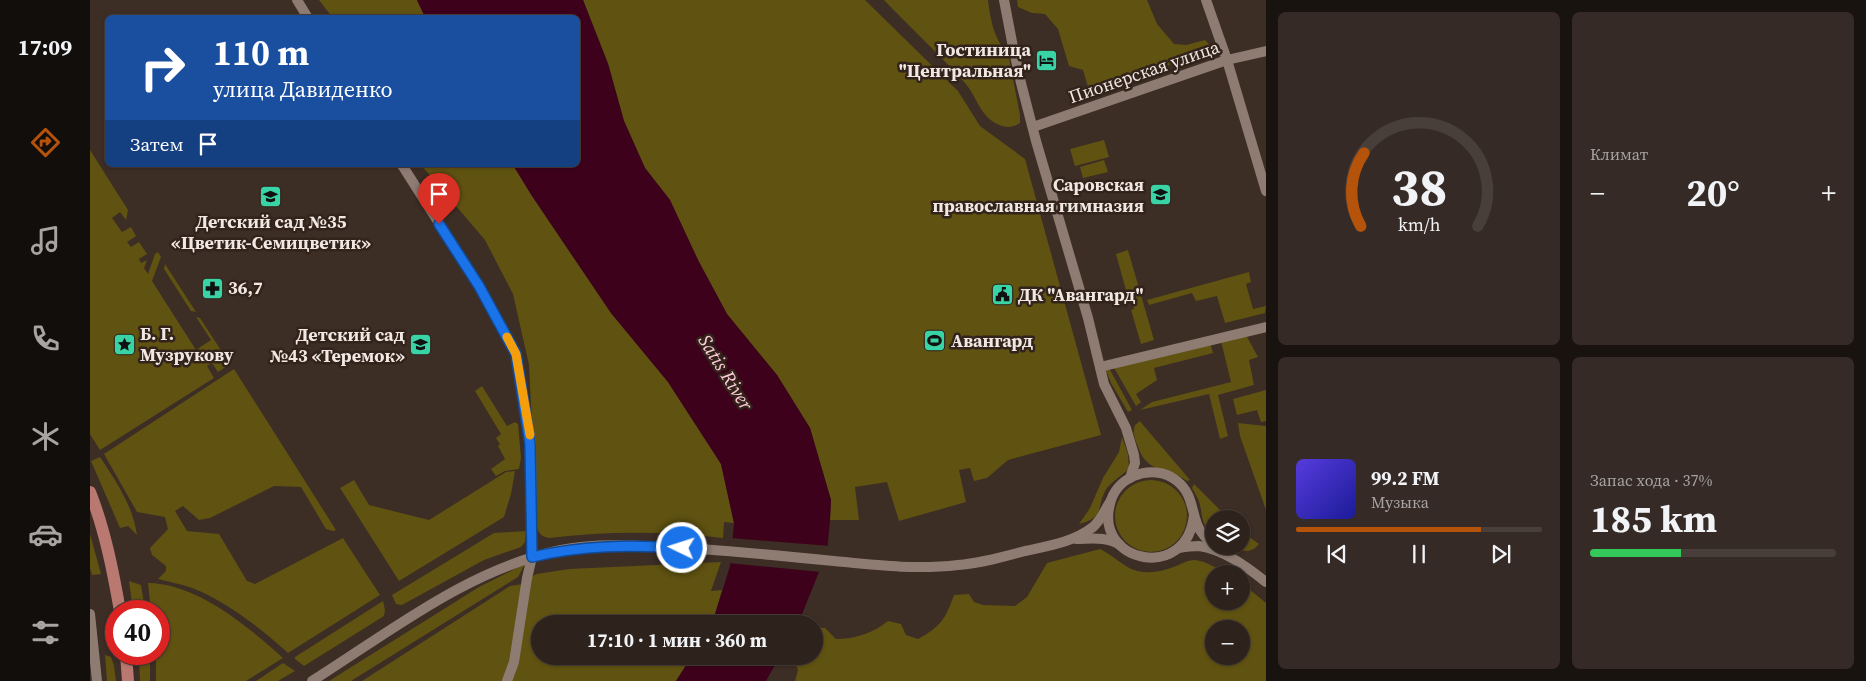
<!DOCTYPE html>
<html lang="ru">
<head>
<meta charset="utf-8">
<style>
	body { margin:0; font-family:"Source Serif 4",serif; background:#352a25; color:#f1f3f6; height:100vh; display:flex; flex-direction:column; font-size:19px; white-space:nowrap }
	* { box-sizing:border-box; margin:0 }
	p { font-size:16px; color:#a7a4a3 }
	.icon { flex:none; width:28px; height:28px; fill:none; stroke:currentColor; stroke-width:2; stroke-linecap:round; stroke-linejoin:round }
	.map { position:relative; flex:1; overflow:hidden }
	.details { display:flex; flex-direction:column; gap:12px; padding:12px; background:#19130f; width:600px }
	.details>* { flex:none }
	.guide { position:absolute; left:15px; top:15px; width:475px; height:152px; border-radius:8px; box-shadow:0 1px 4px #0004,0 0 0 1px #483f3b; background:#1a4fa0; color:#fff; overflow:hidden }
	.tools { position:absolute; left:1115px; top:510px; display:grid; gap:10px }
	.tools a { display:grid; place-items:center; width:45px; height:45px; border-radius:50%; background:#2d221c; box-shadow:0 1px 4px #0004,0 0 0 1px #483f3b; font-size:25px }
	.speed { position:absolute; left:15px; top:600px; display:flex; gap:10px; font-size:25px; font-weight:700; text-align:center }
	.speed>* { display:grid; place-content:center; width:65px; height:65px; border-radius:50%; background:#2d221c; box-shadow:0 1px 4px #0004,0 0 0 1px #483f3b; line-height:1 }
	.speed .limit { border:8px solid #d22; background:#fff; color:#111 }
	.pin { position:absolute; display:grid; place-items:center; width:42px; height:42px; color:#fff; margin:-51px -21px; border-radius:50% 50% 50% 0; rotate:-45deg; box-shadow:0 0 5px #0007 }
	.pin .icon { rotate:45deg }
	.me { position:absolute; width:55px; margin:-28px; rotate:274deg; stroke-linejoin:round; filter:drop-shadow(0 0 4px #0008) }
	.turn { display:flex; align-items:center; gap:18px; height:105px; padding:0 25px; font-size:22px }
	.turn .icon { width:65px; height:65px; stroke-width:2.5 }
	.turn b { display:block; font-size:35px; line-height:42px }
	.then { display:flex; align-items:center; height:48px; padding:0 25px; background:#0003; gap:10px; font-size:19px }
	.big { font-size:38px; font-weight:700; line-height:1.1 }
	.details .widget { flex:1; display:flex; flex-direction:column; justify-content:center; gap:8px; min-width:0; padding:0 18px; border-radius:8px; background:#352a25 }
	.details .dial { align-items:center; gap:0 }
	.dial svg { height:130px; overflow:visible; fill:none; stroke:#483f3b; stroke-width:7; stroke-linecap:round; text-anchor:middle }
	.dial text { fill:#f1f3f6; stroke:none }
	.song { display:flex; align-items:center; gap:15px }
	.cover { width:60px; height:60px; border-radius:8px; background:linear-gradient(135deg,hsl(250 70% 55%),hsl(240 70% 35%)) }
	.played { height:5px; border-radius:2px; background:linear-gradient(90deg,#b45309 75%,#483f3b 75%) }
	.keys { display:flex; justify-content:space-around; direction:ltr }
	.heat { display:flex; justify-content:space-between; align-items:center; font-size:28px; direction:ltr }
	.charge { height:8px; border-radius:4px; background:linear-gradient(90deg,#34c759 37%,#483f3b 0) }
	.details .tiles { flex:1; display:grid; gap:12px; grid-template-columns:repeat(2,1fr) }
	.trip { position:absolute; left:441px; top:615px; width:292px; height:50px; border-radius:25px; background:#2d221c; box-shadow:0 1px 4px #0004,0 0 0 1px #483f3b; font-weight:700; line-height:50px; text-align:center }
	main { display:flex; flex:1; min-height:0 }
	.menu { display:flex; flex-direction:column; width:90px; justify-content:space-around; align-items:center; background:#120e0b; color:#a7a4a3 }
	.menu .icon { width:35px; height:35px }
	.menu .active { color:#b45309 }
	.menu b { font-size:22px; color:#f1f3f6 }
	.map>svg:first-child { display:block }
	.green { fill:#605211; fill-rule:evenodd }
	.water { fill:#3d011b }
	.pier { fill:#3c2d25 }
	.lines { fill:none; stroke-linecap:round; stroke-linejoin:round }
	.minor { stroke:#8e7c73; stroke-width:10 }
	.major { stroke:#b97971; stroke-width:12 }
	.route-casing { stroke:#114b97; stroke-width:12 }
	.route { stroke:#1a73e8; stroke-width:9 }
	.slow { stroke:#f59e0b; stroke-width:9 }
	.labels { text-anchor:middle; stroke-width:5; stroke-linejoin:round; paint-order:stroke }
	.poi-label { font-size:18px; font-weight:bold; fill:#f2e8e3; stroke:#32231b; text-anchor:start }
	.street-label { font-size:18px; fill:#f2e8e3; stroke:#32231b }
	.water-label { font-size:19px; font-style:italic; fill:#fecbd8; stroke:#32231b }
</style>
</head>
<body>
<main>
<nav class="menu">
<b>17:09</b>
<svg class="icon active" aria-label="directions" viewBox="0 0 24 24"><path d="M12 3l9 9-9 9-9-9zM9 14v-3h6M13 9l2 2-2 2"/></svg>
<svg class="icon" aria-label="music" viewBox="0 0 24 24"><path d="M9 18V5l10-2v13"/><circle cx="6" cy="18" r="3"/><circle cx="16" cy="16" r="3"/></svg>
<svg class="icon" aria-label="phone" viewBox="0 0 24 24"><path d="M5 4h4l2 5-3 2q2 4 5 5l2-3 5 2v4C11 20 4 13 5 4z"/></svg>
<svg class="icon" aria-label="climate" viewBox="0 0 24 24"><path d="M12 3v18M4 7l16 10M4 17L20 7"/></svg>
<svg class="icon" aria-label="car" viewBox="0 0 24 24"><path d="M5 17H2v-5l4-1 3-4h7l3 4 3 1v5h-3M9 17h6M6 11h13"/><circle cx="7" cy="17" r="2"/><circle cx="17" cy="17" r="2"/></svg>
<svg class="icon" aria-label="filters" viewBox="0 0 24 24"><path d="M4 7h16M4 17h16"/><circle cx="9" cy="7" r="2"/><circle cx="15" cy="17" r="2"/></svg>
</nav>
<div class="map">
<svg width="1176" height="681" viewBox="0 0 1176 681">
	<rect width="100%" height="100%" fill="#3c2d25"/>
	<!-- green -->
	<g class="green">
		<polygon points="229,0 327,0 335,17 242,17"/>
		<polygon points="493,0 775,0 868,91 890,126 935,159 1011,435 918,460 897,478 884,481 880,468 869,470 876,502 809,521 797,482 765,487 769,520 740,520 741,500 720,428 687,375 637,314 608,260 580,200 555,168 534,121 518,63"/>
		<path d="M794,0H898C900,17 904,41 918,53L930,115V123C920,130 911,127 902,121C889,112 885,94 875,83C849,54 821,28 794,0Z"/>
		<polygon points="927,0 1057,0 1067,24 1084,44 1096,45 1115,40 1122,47 1122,49 1000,94 993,70 979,66 968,29 955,14 942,13 928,7"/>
		<polygon points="1014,140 1019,157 985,166 980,149"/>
		<polygon points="0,150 38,210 36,220 30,212 22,218 32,232 41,227 46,236 37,242 41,247 49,242 57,254 49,259 51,263 57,260 54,268 58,274 65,254 68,252 71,257 62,281 106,350 121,340 106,317 110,318 140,364 128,372 122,363 117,366 124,378 10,450 0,434"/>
		<polygon points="1014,160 1018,172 993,178 990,167"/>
		<path d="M331,165H423L442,196L521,313L578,382L631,464L644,523L634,522L633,538C575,531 517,531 459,538C451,536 449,534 447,527L439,365L423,294L395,240Z"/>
		<polygon points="1038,250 1064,340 1051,344 1041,310 1044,309 1040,294 1037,294 1026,254"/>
		<polygon points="75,264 106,312 101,311 74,269"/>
		<polygon points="1159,272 1161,282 1156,284 1163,309 1176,306 1175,313 1135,323 1127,296 1106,301 1102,293 1059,305 1057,300"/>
		<polygon points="1156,335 1168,357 1159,360 1164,385 1128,395 1138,436 1130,439 1119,394 1050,410 1062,402 1141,382 1131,341"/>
		<polygon points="1120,342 1123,353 1064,368 1067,380 1046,394 1051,402 1046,406 1023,366"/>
		<polygon points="1015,368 1019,368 1042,410 1038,412 1021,383"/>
		<path d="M144,369L246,530L243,531L236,529L211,487L184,486L120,518L109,520L93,506L85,511L97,531L129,534L157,581L165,584L253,538L290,595L198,653C170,628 138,602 102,588C91,584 79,582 68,579L76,571V566L62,555L60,548L78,529L75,517L47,512L14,454Z"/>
		<polygon points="392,386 417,426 425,422 428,424 431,458 429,469 415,471 406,476 401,469 415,459 408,446 410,444 406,438 411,434 385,391"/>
		<polygon points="1176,390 1176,421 1171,422 1167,410 1147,415 1143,399"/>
		<path d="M1050,421L1054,426L1100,480L1097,481C1077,466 1058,475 1048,447C1045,439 1042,433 1045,425Z"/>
		<polygon points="1148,423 1176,426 1176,510 1150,436"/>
		<path d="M1032,437L1038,454L1039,469C1032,475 1023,481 1017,488C1005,506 1017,517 989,524L1000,508L1013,478L1029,452Z"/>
		<path d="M10,457C26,481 43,506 47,535L38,526L30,528L1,461Z"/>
		<polygon points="425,471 421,494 414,517 309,581 250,488 264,480 279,505 339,520 416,472"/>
		<circle cx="1061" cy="516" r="36"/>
		<path d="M1104,484L1139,519H1124V535C1109,526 1114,513 1108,499C1106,495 1104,492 1102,488Z"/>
		<polygon points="436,531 435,542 431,547 394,560 312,605 306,604 302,595 404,533"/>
		<path d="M1151,531L1169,544C1160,554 1154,552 1143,546H1151Z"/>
		<polygon points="0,534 11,574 2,575 0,568"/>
		<path d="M1010,549C1023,555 1033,567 1047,571C1060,574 1074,571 1086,566C1091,564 1098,560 1104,560C1114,560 1128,569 1137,574H1124V601H1151V583L1153,584L1176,603V681H705L708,670L703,656H725V627L735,628L746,639C765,639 783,633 798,621L811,624L816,635L828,639C851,626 855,620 864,595L879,594L884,602L893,605L925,606L937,597L957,563ZM1124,629H1151V656H1124Z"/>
		<polygon points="631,562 621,591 632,590 622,624 450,624 450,656 602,656 586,681 272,681 420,586 433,584 437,578 447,574 479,569"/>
		<polygon points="435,564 428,577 261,681 239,681 389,587"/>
		<polygon points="39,581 51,585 55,611 43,611"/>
		<path d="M58,583C106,583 159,627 193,658L156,681H66V654H69V611H61Z"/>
		<polygon points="293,601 295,610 294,616 214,666 205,659 205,657"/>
		<polygon points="49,654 60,654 60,681 50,681"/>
		<polygon points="15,655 21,657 24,666 26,681 17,681"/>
		<polygon points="193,663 205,671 188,681 166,681"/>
	</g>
	<!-- water -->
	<g class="water">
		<polygon points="327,0 493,0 518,64 534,121 555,168 580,200 608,260 637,314 687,375 720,428 741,500 740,520 737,552 708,624 622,624 640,566 644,523 631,464 578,382 521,313 442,196 423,165 488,165 488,18 335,17"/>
		<polygon points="602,656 690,656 676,681 586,681"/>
	</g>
	<!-- pier -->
	<polygon class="pier" points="640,538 740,546 739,552 731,572 638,563"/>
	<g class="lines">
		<!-- minor -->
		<g class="minor">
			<polyline points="207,0 218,18"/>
			<polyline points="914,0 923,47 931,83 946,141 998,318 1014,384 1036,428 1044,455 1045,463 1040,478"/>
			<polyline points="1116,0 1137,60 1176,191"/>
			<polyline points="943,127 1137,60 1176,51"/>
			<polyline points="312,165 389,286 426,354 441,443 442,557 437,578 424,662 417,681"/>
			<polyline points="1010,367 1176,327"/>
			<path d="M1104,514C1098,583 1004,563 1020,504C1023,491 1032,481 1044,476C1058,470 1075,471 1087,481C1102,493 1101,508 1107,524C1110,533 1117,539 1124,545"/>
			<path d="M986,539C1001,539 1016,536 1030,545"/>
			<path d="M1089,548C1095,547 1102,546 1109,546C1133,549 1157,567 1176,582"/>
			<polyline points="0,614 7,681"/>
			<path d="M222,681C300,632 378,569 471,550C511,542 554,546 594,548C644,551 694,556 744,561C785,565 826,570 868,565C891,563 913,557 935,551C958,546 984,542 1003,527C1012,519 1014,511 1020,502"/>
		</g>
		<!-- major -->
		<g class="major">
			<path d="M0,492C15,530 23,571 30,611"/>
			<polyline points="36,654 38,681"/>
		</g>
	</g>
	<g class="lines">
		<defs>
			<path id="route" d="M349,224L389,286L426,354L440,444L442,557C494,545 539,545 592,548"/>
		</defs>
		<!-- route casing -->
		<use href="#route" class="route-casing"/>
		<!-- route -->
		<use href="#route" class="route"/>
		<!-- slow -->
		<polyline class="slow" points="417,337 426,354 440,435"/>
	</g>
	<!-- icons -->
	<defs>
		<symbol id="hotel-square" viewBox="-11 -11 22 22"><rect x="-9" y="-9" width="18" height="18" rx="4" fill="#39d4a5" stroke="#32231b"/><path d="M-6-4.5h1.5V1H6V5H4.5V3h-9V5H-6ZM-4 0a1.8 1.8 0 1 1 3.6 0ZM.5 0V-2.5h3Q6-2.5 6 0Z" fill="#111"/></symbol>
		<symbol id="school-square" viewBox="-11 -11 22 22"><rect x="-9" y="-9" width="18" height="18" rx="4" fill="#39d4a5" stroke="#32231b"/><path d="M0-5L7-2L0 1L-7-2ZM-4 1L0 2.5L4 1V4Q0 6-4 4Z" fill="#111"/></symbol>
		<symbol id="pharmacy-square" viewBox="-11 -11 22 22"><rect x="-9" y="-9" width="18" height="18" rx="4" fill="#39d4a5" stroke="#32231b"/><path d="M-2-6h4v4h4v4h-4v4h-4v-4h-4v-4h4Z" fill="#111"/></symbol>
		<symbol id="civic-square" viewBox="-11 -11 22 22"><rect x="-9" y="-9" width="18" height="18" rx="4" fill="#39d4a5" stroke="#32231b"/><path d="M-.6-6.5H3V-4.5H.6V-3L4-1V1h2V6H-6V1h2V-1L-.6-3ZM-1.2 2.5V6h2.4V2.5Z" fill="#111"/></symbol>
		<symbol id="stadium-square" viewBox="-11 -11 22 22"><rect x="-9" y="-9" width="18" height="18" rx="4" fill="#39d4a5" stroke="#32231b"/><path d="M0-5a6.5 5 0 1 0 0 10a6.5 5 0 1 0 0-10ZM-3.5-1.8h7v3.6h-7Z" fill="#111"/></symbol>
		<symbol id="sight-square" viewBox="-11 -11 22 22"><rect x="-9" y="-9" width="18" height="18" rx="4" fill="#39d4a5" stroke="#32231b"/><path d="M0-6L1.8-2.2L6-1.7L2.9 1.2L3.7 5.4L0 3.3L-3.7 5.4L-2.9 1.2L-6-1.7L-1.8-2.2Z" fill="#111"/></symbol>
	</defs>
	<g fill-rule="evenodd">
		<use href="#hotel-square" x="944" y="48" width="25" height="25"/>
		<use href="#school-square" x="1058" y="182" width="25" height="25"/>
		<use href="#school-square" x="168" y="184" width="25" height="25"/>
		<use href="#pharmacy-square" x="110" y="276" width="25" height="25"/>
		<use href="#civic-square" x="900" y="282" width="25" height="25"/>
		<use href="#stadium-square" x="832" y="328" width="25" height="25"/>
		<use href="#sight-square" x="22" y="332" width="25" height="25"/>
		<use href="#school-square" x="318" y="332" width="25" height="25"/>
	</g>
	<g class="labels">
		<!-- poi labels -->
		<g class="poi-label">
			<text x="941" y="56" text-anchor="end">Гостиница<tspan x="941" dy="21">"Центральная"</tspan></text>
			<text x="1054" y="191" text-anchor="end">Саровская<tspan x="1054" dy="21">православная гимназия</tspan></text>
			<text x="181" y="228" text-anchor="middle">Детский сад №35<tspan x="181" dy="21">«Цветик-Семицветик»</tspan></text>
			<text x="138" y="294">36,7</text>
			<text x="928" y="301">ДК "Авангард"</text>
			<text x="50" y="340">Б. Г.<tspan x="50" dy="21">Музрукову</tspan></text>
			<text x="315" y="341" text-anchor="end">Детский сад<tspan x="315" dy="21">№43 «Теремок»</tspan></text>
			<text x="861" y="347">Авангард</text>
		</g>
		<!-- street labels -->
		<g class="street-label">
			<text transform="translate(1054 72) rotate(-19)" y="6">Пионерская улица</text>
		</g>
		<!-- water labels -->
		<g class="water-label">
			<text transform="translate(636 372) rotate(58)" y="7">Satis River</text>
		</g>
	</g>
</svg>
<div class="tools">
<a><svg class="icon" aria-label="layers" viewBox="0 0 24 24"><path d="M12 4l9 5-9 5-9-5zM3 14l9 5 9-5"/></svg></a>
<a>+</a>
<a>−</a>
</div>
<div class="speed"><div class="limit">40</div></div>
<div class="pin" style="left:349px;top:224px;background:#d93025"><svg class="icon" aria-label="arrive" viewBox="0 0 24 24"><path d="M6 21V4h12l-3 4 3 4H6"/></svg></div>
<svg class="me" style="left:592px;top:548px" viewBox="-20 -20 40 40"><circle r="17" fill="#1a73e8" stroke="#fff" stroke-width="3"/><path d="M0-11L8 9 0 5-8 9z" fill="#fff"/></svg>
<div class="trip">17:10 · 1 мин · 360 m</div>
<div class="guide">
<div class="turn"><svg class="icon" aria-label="right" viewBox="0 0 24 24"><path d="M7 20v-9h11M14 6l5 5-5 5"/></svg><div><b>110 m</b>улица Давиденко</div></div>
<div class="then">Затем<svg class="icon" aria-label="arrive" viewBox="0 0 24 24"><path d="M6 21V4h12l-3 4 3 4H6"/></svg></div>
</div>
</div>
<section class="details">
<div class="tiles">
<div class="widget dial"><svg viewBox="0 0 100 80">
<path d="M14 69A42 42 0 1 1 86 69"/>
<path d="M14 69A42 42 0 0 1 16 24" stroke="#b45309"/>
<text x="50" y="56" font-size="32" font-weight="700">38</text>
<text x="50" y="72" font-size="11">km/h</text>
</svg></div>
<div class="widget"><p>Климат</p>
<div class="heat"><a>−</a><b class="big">20°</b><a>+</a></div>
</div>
<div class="widget">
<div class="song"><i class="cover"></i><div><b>99.2 FM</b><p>Музыка</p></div></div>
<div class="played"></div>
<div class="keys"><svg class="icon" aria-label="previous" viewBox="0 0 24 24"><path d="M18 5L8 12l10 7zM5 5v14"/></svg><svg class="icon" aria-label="pause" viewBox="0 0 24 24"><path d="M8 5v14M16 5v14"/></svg><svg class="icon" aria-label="next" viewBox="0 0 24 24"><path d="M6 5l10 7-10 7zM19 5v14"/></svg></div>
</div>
<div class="widget"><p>Запас хода · 37%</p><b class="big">185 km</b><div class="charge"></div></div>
</div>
</section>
</main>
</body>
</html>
